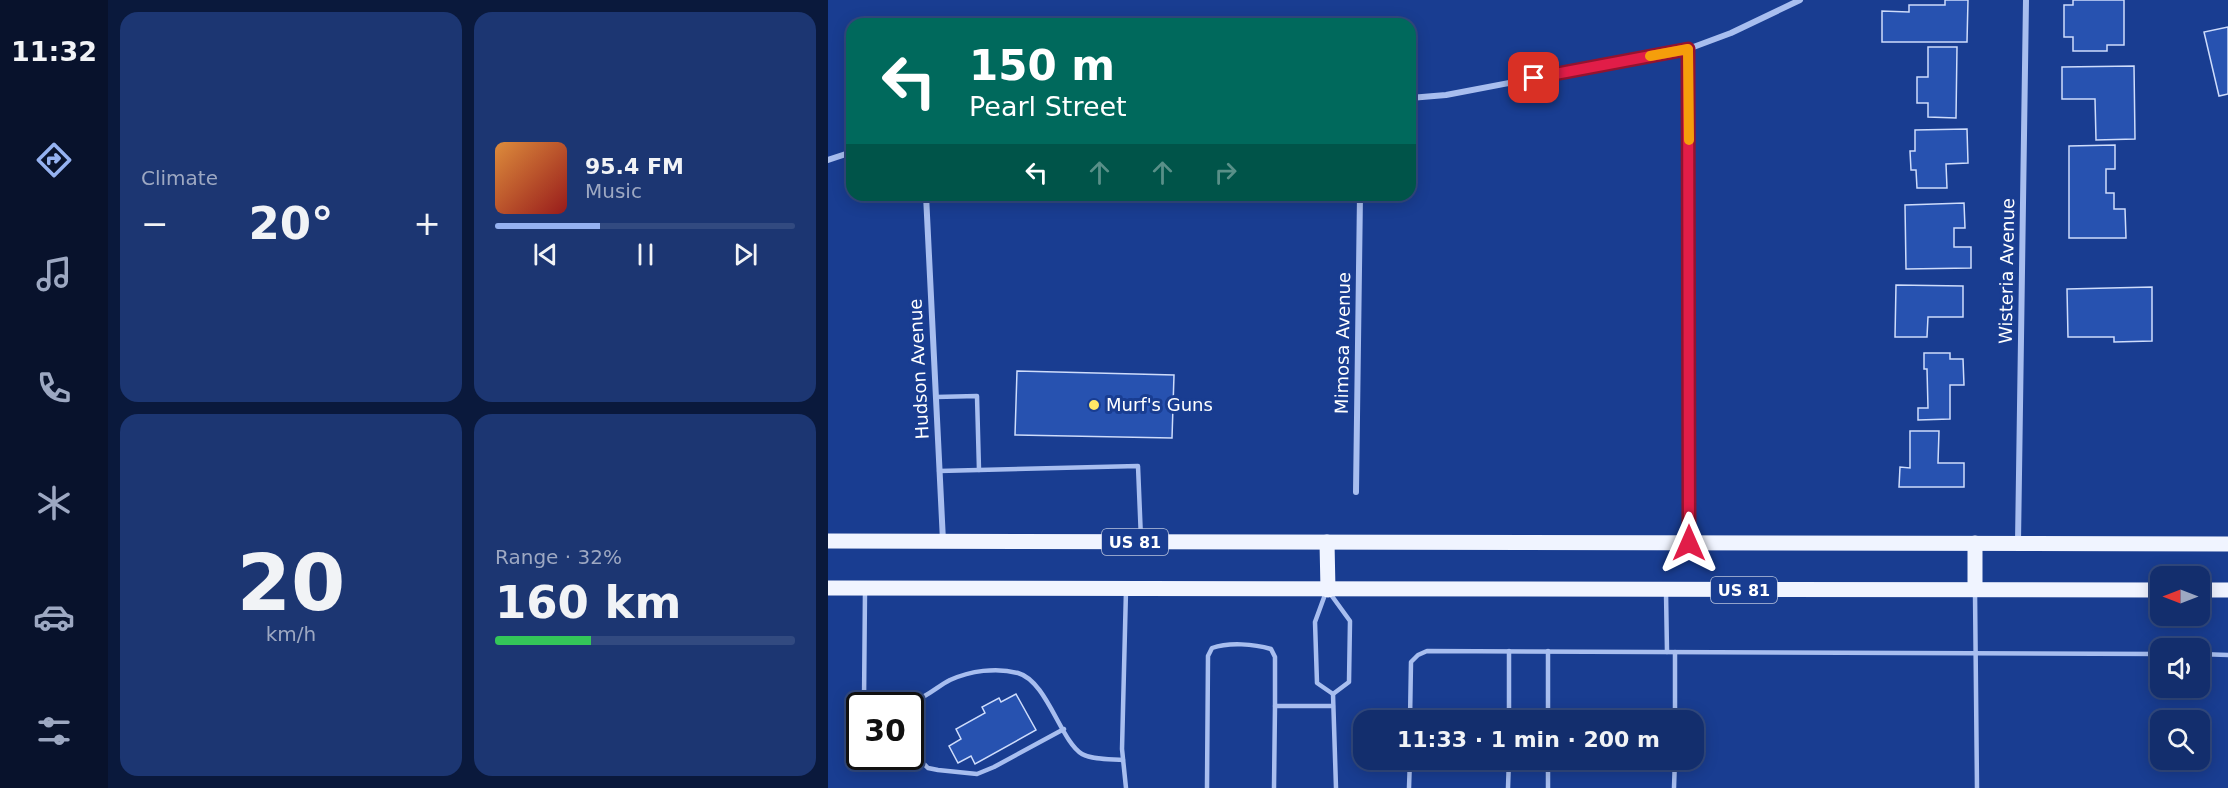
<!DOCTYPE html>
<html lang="en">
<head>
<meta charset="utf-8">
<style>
	body { margin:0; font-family:"DejaVu Sans",sans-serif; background:#1c3672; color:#f1f3f6; height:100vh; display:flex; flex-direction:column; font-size:22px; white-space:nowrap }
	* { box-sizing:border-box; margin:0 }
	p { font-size:20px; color:#9da8c2 }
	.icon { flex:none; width:33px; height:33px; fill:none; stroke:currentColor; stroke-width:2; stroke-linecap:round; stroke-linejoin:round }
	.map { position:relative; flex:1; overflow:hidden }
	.sheet { display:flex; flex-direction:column; gap:12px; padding:12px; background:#0a193c; width:720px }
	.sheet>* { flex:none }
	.top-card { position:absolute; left:18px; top:18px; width:570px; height:183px; border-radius:18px; box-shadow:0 3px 15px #0003,0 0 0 2px #324a80; background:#00695c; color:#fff; overflow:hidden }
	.needle { width:39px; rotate:270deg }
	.fabs { position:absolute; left:1322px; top:566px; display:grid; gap:12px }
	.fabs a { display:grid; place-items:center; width:60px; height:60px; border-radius:12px; background:#132e6d; box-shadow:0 3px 15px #0003,0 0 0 2px #324a80; font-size:30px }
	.speed { position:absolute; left:18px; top:692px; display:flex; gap:12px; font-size:30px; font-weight:700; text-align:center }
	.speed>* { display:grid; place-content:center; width:78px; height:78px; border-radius:50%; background:#132e6d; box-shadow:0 3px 15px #0003,0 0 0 2px #324a80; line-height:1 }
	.speed .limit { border:3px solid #111; border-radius:9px; background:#fff; color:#111 }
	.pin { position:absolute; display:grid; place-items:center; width:51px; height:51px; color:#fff; margin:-26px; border-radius:12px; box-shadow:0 3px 9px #0006 }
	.me { position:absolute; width:66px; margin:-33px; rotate:0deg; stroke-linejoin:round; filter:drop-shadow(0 0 4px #0008) }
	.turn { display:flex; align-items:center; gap:21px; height:126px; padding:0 24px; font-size:27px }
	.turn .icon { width:78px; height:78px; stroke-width:2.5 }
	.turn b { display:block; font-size:42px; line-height:51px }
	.lanes { display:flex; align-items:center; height:57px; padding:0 24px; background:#0003; justify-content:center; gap:30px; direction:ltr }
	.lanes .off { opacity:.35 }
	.big { font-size:45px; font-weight:800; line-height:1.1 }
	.sheet .tile { flex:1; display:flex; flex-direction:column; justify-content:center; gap:9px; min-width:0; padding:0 21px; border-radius:18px; background:#1c3672 }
	.sheet .dial { align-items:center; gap:0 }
	.dial b { font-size:78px; line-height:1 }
	.song { display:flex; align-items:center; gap:18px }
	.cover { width:72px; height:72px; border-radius:9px; background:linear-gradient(135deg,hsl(30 70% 55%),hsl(0 70% 35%)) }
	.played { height:6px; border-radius:3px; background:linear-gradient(90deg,#95b2f1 35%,#324a80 35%) }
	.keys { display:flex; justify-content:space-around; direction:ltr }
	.heat { display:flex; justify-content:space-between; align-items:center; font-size:33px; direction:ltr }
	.charge { height:9px; border-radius:4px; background:linear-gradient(90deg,#34c759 32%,#324a80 0) }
	.sheet .tiles { flex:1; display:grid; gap:12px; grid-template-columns:repeat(2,1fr) }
	.trip { position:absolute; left:525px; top:710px; width:351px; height:60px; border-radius:18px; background:#132e6d; box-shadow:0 3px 15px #0003,0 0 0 2px #324a80; font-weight:800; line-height:60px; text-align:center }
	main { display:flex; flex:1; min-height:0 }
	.tab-bar { display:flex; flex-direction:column; width:108px; justify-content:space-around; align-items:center; background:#08122c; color:#9da8c2 }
	.tab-bar .icon { width:42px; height:42px }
	.tab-bar .current { color:#95b2f1 }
	.tab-bar b { font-size:27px; color:#f1f3f6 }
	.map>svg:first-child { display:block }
	.building { fill:#2752b0; stroke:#cedcfb; stroke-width:1.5 }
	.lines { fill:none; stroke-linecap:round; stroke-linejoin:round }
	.lane { stroke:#a8beef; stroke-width:4.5 }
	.street { stroke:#a8beef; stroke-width:6 }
	.primary { stroke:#f0f4ff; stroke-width:15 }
	.route-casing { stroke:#92132f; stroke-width:15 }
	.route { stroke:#e11d48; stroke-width:10 }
	.slow { stroke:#f59e0b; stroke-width:10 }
	.poi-dot { fill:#ffe866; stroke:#193d91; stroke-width:2 }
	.labels { text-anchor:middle; stroke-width:6; stroke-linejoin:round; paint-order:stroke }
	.shield { fill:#193d91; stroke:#bac5de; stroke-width:1.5 }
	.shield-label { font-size:16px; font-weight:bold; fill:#fff }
	.street-label { font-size:18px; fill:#fff; stroke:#193d91 }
	.poi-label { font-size:18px; fill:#fff; stroke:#193d91; text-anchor:start }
</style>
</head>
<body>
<main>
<nav class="tab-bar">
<b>11:32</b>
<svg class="icon current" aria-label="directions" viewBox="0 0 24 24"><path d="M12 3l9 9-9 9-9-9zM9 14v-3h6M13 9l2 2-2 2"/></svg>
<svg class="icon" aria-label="music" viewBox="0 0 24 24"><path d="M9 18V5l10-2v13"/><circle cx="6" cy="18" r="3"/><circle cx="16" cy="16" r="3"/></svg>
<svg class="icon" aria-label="phone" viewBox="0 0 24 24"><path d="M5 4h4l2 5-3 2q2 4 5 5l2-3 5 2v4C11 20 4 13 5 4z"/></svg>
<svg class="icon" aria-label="climate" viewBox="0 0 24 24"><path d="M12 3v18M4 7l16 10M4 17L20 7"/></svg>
<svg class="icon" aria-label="car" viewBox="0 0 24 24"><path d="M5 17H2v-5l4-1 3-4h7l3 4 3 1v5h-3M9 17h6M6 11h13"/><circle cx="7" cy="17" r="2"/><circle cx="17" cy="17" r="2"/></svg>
<svg class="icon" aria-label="filters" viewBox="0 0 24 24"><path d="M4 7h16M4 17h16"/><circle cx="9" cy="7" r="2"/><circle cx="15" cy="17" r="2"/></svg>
</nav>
<section class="sheet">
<div class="tiles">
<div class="tile"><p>Climate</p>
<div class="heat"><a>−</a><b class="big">20°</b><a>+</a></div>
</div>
<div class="tile">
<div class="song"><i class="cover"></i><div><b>95.4 FM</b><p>Music</p></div></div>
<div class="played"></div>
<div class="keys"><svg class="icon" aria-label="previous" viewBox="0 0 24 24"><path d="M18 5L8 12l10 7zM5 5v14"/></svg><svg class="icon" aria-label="pause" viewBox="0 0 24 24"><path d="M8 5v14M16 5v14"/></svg><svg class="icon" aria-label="next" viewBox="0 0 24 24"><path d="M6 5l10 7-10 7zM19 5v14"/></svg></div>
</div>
<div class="tile dial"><b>20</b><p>km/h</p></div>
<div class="tile"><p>Range · 32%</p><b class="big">160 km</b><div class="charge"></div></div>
</div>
</section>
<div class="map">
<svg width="1400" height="788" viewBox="0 0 1400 788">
	<rect width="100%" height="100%" fill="#193d91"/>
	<!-- building -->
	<g class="building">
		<polygon points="1117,0 1140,0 1139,42 1054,42 1054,11 1081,12 1081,5 1117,5"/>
		<polygon points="1245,0 1296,0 1296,45 1279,45 1279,51 1245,51 1245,37 1236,37 1236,5 1245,5"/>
		<polygon points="1400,27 1400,94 1391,96 1376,32"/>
		<polygon points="1100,47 1129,47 1128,118 1100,117 1100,103 1089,103 1089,77 1100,77"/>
		<polygon points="1306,66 1307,139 1268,140 1267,99 1234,99 1234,67"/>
		<polygon points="1139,129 1140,163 1118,164 1119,188 1089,188 1088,170 1083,170 1082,151 1087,151 1087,130"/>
		<polygon points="1287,145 1287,169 1278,169 1278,193 1286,193 1286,209 1297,209 1298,238 1241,238 1241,146"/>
		<polygon points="1136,203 1137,228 1126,228 1126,247 1143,247 1143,268 1078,269 1077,205"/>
		<polygon points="1068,285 1135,286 1135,317 1100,317 1099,337 1067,337"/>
		<polygon points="1324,287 1324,341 1286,342 1286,337 1240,337 1239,289"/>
		<polygon points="1096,353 1122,353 1122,359 1135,359 1136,385 1122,385 1122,419 1090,420 1090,408 1100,408 1099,369 1096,369"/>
		<polygon points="189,371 346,375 344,438 187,435"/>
		<polygon points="1082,431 1111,431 1110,463 1136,463 1136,487 1071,487 1072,467 1082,468"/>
		<polygon points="188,694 208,730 147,764 143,756 130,763 121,746 133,739 128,729 157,713 154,707 171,698 173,702"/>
	</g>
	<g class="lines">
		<!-- lane -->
		<g class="lane">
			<polyline points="108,397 149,396 151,470"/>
			<polyline points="111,471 310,466 313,539"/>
			<path d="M37,591L36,701C50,701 74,704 86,701C99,697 110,686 122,680C142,671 168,667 190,673C219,681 233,742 254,754C265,760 283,759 295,760"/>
			<polyline points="498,592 487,622 489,683 505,694"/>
			<polyline points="501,592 522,621 521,682 505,694"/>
			<polyline points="838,592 839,652"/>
			<polyline points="1147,592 1149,788"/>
			<polyline points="681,651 681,720"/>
			<polyline points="720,651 720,720"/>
			<polyline points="1371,654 1400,655"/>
			<polyline points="505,694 508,788"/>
			<polyline points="86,701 92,760 100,768 110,770 149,774 166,767 236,729"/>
			<polyline points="582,720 583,662 590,655 599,651 1332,654"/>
			<polyline points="847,720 847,652"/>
			<polyline points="720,759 720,788"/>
			<polyline points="298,788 294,749 298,590"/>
			<path d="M379,788L380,656L384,648C401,642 426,644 443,649L447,657V706H505"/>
			<polyline points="446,788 447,706"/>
			<polyline points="581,788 582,759"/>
			<polyline points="680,788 681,759"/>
			<polyline points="846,788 847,759"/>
		</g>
		<!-- street -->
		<g class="street">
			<polyline points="860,49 861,543"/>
			<polyline points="582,98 618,95 860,49 903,33 972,0"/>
			<polyline points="0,160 24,152"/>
			<polyline points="98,195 115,541"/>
			<polyline points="528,492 532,195"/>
			<polyline points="1190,542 1198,0"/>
		</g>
		<!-- primary -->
		<g class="primary">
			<polyline points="0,541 1400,544"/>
			<polyline points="499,542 500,590"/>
			<polyline points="1147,543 1147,589"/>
			<polyline points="0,588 1332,590"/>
			<polyline points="1371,590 1400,590"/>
		</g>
	</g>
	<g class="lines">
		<defs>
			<polyline id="route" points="706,78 860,49 861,543"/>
		</defs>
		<!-- route casing -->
		<use href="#route" class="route-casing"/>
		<!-- route -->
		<use href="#route" class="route"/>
		<!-- slow -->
		<polyline class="slow" points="822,56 860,49 861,140"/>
	</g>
	<!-- markers -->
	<circle class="poi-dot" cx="266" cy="405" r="6"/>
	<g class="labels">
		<!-- shield labels -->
		<g class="shield">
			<rect x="274" y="529" width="66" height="26" rx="4.5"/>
			<rect x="883" y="577" width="66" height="26" rx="4.5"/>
		</g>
		<g class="shield-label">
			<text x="307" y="548">US 81</text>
			<text x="916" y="596">US 81</text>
		</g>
		<!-- street labels -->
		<g class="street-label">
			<text transform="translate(1179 271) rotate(-89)" y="6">Wisteria Avenue</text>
			<text transform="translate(515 343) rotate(-89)" y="6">Mimosa Avenue</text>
			<text transform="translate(91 369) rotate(-93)" y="6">Hudson Avenue</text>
		</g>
		<!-- poi labels -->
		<g class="poi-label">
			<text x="278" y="411">Murf's Guns</text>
		</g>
	</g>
</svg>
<div class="fabs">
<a><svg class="needle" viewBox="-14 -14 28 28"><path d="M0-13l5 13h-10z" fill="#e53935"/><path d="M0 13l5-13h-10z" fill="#9da8c2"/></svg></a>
<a><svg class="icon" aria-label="sound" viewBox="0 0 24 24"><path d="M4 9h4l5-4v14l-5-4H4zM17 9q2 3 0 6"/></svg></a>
<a><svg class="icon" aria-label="search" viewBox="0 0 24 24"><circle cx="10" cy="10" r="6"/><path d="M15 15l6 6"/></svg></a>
</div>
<div class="speed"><div class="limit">30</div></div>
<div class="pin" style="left:706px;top:78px;background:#d93025"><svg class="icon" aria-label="arrive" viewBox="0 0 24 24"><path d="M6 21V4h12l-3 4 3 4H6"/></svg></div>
<svg class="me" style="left:861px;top:543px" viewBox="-20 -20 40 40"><path d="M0-17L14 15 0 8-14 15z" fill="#e11d48" stroke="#fff" stroke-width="4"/></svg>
<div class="trip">11:33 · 1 min · 200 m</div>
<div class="top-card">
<div class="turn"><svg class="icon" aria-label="left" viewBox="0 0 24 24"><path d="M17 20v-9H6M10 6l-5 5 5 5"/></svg><div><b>150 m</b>Pearl Street</div></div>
<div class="lanes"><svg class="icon" aria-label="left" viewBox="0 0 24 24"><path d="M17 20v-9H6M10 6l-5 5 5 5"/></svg><svg class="icon off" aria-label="ahead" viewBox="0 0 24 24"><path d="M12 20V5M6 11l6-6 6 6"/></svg><svg class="icon off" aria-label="ahead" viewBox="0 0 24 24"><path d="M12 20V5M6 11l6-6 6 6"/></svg><svg class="icon off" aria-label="right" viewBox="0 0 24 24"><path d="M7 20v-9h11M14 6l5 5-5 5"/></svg></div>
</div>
</div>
</main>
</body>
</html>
